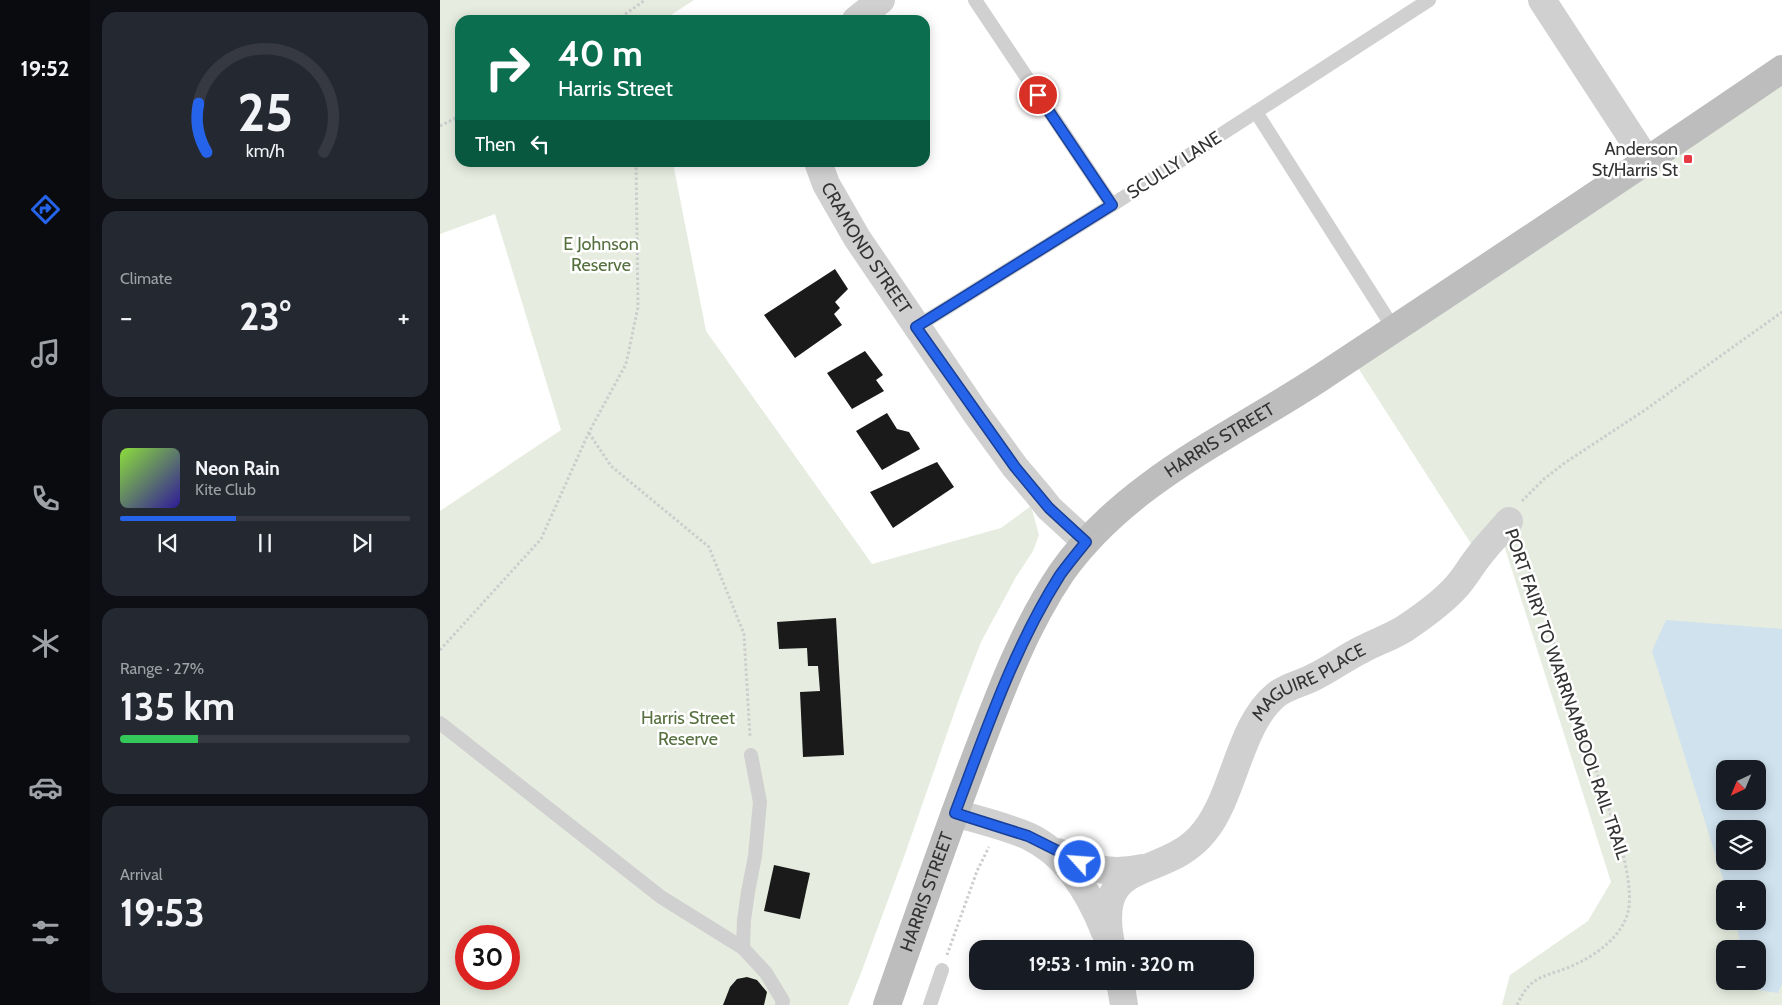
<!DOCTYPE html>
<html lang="en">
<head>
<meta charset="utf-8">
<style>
	body { margin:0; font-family:Cabin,sans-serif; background:#242831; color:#f1f3f6; height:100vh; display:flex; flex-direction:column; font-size:19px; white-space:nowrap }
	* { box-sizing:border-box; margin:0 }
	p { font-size:16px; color:#9ea1a6 }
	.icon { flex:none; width:28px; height:28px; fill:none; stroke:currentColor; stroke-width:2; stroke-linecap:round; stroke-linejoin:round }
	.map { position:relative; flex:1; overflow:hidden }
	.side { display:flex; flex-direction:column; gap:12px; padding:12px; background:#0d0f14; width:350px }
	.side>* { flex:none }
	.hud { position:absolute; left:15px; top:15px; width:475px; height:152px; border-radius:15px; box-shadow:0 2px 12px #0003; background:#0b6e4f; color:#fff; overflow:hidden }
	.needle { width:32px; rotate:224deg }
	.fabs { position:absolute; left:1276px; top:760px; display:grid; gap:10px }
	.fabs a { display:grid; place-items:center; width:50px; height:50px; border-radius:10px; background:#171b24; box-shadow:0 2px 12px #0003; font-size:25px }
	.speed { position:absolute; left:15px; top:925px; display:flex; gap:10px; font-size:25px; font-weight:700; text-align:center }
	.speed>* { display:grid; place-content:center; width:65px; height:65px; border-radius:50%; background:#171b24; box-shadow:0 2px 12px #0003; line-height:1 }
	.speed .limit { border:8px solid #d22; background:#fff; color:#111 }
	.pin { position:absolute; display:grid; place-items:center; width:42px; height:42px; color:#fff; margin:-21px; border:2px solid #fff; border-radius:50%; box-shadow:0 1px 5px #0007 }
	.me { position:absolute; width:55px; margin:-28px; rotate:296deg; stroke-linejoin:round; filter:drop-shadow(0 0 4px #0008) }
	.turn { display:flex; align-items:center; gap:18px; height:105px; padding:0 20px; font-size:22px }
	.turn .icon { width:65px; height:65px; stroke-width:2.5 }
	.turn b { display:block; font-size:35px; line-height:42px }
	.then { display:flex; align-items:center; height:48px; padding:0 20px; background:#0003; gap:10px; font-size:19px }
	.big { font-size:38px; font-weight:800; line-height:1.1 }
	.side .card { flex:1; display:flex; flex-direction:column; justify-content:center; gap:8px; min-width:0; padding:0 18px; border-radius:15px; background:#242831 }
	.side .dial { align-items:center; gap:0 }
	.dial svg { height:130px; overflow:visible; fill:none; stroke:#363941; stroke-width:7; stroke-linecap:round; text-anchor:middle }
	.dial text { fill:#f1f3f6; stroke:none }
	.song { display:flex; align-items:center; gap:15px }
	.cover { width:60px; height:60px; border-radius:8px; background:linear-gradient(135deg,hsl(90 70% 55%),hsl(250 70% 35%)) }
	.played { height:5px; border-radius:2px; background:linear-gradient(90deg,#2563eb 40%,#363941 40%) }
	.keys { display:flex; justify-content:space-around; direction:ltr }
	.heat { display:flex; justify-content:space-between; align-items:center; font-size:28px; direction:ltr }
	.charge { height:8px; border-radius:4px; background:linear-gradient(90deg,#34c759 27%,#363941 0) }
	.trip { position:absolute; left:529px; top:940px; width:285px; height:50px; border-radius:15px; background:#171b24; box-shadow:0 2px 12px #0003; font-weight:800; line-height:50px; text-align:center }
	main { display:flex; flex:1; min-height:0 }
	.dock { display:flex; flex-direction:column; width:90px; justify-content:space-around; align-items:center; background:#090b0e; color:#9ea1a6 }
	.dock .icon { width:35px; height:35px }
	.dock .current { color:#2563eb }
	.dock b { font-size:22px; color:#f1f3f6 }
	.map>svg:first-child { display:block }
	.green { fill:#e6ecdf; fill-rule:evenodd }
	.water { fill:#cfe2ee; fill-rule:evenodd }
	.building { fill:#1a1a1a }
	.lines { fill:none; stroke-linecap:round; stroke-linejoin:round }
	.path { stroke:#cdcdcd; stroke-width:3; stroke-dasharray:2.5 2.5; stroke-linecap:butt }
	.lane { stroke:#d0d0d0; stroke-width:14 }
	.street { stroke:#d0d0d0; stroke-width:28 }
	.secondary { stroke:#bdbdbd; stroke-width:28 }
	.route-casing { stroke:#184099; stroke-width:12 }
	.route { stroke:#2563eb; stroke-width:9 }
	.poi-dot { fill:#e63946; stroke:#fff; stroke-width:2 }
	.labels { text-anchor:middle; stroke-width:5; stroke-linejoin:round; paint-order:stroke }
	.poi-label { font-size:18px; fill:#333; stroke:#fff; text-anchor:end }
	.street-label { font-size:18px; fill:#333; stroke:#fff }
	.park-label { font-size:18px; fill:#56703f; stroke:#fff }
</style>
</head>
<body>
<main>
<nav class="dock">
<b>19:52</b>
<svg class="icon current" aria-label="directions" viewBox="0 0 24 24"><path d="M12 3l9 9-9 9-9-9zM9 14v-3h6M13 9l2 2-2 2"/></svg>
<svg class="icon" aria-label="music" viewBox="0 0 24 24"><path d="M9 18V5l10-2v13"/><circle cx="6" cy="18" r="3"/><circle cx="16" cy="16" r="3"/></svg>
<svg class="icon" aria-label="phone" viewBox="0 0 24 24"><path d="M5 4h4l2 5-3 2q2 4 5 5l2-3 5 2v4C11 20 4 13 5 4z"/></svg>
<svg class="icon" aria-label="climate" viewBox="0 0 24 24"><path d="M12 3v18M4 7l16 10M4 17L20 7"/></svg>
<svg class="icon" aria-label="car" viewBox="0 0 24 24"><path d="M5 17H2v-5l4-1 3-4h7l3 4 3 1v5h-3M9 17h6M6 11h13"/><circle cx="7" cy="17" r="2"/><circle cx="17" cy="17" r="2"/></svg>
<svg class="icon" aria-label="filters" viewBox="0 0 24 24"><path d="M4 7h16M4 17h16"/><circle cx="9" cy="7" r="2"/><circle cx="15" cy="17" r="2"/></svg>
</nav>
<section class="side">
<div class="card dial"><svg viewBox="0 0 100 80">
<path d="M14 69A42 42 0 1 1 86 69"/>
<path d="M14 69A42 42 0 0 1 9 39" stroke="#2563eb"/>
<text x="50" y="56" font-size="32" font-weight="700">25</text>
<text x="50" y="72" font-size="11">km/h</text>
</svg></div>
<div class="card"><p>Climate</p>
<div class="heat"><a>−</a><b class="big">23°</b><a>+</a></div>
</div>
<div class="card">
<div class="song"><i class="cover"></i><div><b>Neon Rain</b><p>Kite Club</p></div></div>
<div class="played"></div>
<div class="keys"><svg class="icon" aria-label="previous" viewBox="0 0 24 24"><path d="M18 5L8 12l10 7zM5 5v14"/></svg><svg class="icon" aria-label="pause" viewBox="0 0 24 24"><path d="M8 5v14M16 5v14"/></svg><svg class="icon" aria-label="next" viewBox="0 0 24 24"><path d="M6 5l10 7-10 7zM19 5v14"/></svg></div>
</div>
<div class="card"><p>Range · 27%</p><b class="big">135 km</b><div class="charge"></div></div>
<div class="card"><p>Arrival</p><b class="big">19:53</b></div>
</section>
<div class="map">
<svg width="1342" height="1005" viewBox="0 0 1342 1005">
	<rect width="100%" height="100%" fill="#fff"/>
	<!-- green -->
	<g class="green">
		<path d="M0,0H254L223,20H20V162L233,163L266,331L432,564L561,528L591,506L599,535L593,551L576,577L541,642L519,699L465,854L421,973L408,1005H0V511L121,430L55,214L0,234ZM26,936H69V979H26Z"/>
		<path d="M1342,81V1005H1062L1070,975L1148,921L1171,882L1064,545L1039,556L911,357ZM1285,769H1318V801H1285ZM1285,829H1318V861H1285ZM1285,889H1318V921H1285ZM1285,949H1318V981H1285Z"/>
	</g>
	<!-- water -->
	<path class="water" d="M1226,620L1342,629V984L1338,993L1312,989L1310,981H1318V949H1302L1295,921H1318V889H1286L1212,651ZM1285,769H1318V801H1285ZM1285,829H1318V861H1285Z"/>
	<!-- building -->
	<g class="building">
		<polygon points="395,269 408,289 395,302 400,308 394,314 402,325 355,358 324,315"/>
		<polygon points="425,351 443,375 436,380 444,391 412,409 387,373"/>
		<polygon points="447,413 457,429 469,432 480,449 442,470 416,431"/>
		<polygon points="497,462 514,487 453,528 430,492"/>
		<polygon points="396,618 404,755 363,757 360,692 380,691 378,666 368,666 367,648 339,649 337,622"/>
		<polygon points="334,865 370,873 360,919 324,911"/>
		<polygon points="307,977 317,980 327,992 324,1005 283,1005 290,987 297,979"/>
	</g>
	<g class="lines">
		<!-- path -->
		<g class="path">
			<polyline points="177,20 205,0"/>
			<polyline points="0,126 20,116"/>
			<polyline points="149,433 171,466 269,547 304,634 310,737"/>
			<polyline points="1082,501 1104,479 1126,462 1205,410 1342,312"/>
			<polyline points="0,650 101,539 149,432 186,364 198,307 196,162"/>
			<polyline points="507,955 537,871 549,847"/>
			<path d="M1077,1005C1090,977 1100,978 1127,968C1152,958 1181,939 1188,912C1193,892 1184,855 1178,836L1095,586L1087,564L1079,547"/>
		</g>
		<!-- lane -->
		<g class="lane">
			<polyline points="535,0 672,205"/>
			<polyline points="816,112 954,329"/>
			<polyline points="476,327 672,205 989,0"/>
			<polyline points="0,723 221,897 303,948"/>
			<polyline points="311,755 320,802 315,856 308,892 304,920 303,948 326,973 343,1001 342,1005"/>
			<polyline points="490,1005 502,970"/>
		</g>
		<!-- street -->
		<g class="street">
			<polyline points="1102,0 1207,161"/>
			<polyline points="416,20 441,0"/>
			<path id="s1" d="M378,162L386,184L417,238L535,412L575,467L598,494L609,508L646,542"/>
			<path d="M515,813C539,820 565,826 588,836C627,854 650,894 665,932"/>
			<path d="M618,852C650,868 667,876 703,868"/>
			<path id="s2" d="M672,949C650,851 724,884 765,831C795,793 799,725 836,695C847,686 861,684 874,677C891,669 906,657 923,649C936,642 951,637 964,629C982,617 1002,603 1017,586C1025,577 1031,566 1039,556C1048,544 1059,533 1069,521"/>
			<polyline points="680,981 684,1005"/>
		</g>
		<!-- secondary -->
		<path class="secondary" id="s3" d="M447,1005C476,922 505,838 536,756C560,693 584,628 622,572C686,482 790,437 880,378C1034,276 1189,174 1342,69"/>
	</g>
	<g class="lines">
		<defs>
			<path id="route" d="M598,95L672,205L476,327L575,467L609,508L646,542C637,553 628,564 620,575C573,649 546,731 515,813L588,836L640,862"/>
		</defs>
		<!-- route casing -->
		<use href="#route" class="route-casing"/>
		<!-- route -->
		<use href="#route" class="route"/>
	</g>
	<!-- markers -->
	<rect class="poi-dot" x="1243" y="154" width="10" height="10" rx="2.5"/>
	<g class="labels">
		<!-- poi labels -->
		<g class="poi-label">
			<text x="1238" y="155">Anderson<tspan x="1238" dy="21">St/Harris St</tspan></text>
		</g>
		<!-- street labels -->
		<g class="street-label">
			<text transform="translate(734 165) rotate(-33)" y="6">SCULLY LANE</text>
			<text dy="6" stroke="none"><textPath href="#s1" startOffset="99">CRAMOND STREET</textPath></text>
			<text dy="6" stroke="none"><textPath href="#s3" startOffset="675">HARRIS STREET</textPath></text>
			<text dy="6" stroke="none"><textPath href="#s2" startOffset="359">MAGUIRE PLACE</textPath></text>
			<text transform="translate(1127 694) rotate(71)" y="6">PORT FAIRY TO WARRNAMBOOL RAIL TRAIL</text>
			<text dy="6" stroke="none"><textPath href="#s3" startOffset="120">HARRIS STREET</textPath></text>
		</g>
		<!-- park labels -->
		<g class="park-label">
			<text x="161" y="250">E Johnson<tspan x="161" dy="21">Reserve</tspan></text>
			<text x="248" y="724">Harris Street<tspan x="248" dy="21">Reserve</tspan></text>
		</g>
	</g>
</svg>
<div class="fabs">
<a><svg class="needle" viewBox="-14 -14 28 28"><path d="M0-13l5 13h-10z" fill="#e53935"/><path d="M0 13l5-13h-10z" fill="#9ea1a6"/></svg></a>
<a><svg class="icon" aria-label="layers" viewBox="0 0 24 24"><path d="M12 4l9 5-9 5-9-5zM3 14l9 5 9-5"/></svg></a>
<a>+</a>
<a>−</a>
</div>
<div class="speed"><div class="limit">30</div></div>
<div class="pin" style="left:598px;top:95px;background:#d93025"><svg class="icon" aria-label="arrive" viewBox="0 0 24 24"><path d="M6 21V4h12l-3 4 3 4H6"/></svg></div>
<svg class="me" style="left:640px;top:862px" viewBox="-20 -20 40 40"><circle r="17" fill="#2563eb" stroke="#fff" stroke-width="3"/><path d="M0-11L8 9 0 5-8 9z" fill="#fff"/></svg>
<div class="trip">19:53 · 1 min · 320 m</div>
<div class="hud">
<div class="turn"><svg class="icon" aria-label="right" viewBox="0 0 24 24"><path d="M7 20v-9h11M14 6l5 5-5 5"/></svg><div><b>40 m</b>Harris Street</div></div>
<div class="then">Then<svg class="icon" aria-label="left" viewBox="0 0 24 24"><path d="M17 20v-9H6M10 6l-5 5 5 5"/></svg></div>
</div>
</div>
</main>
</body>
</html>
